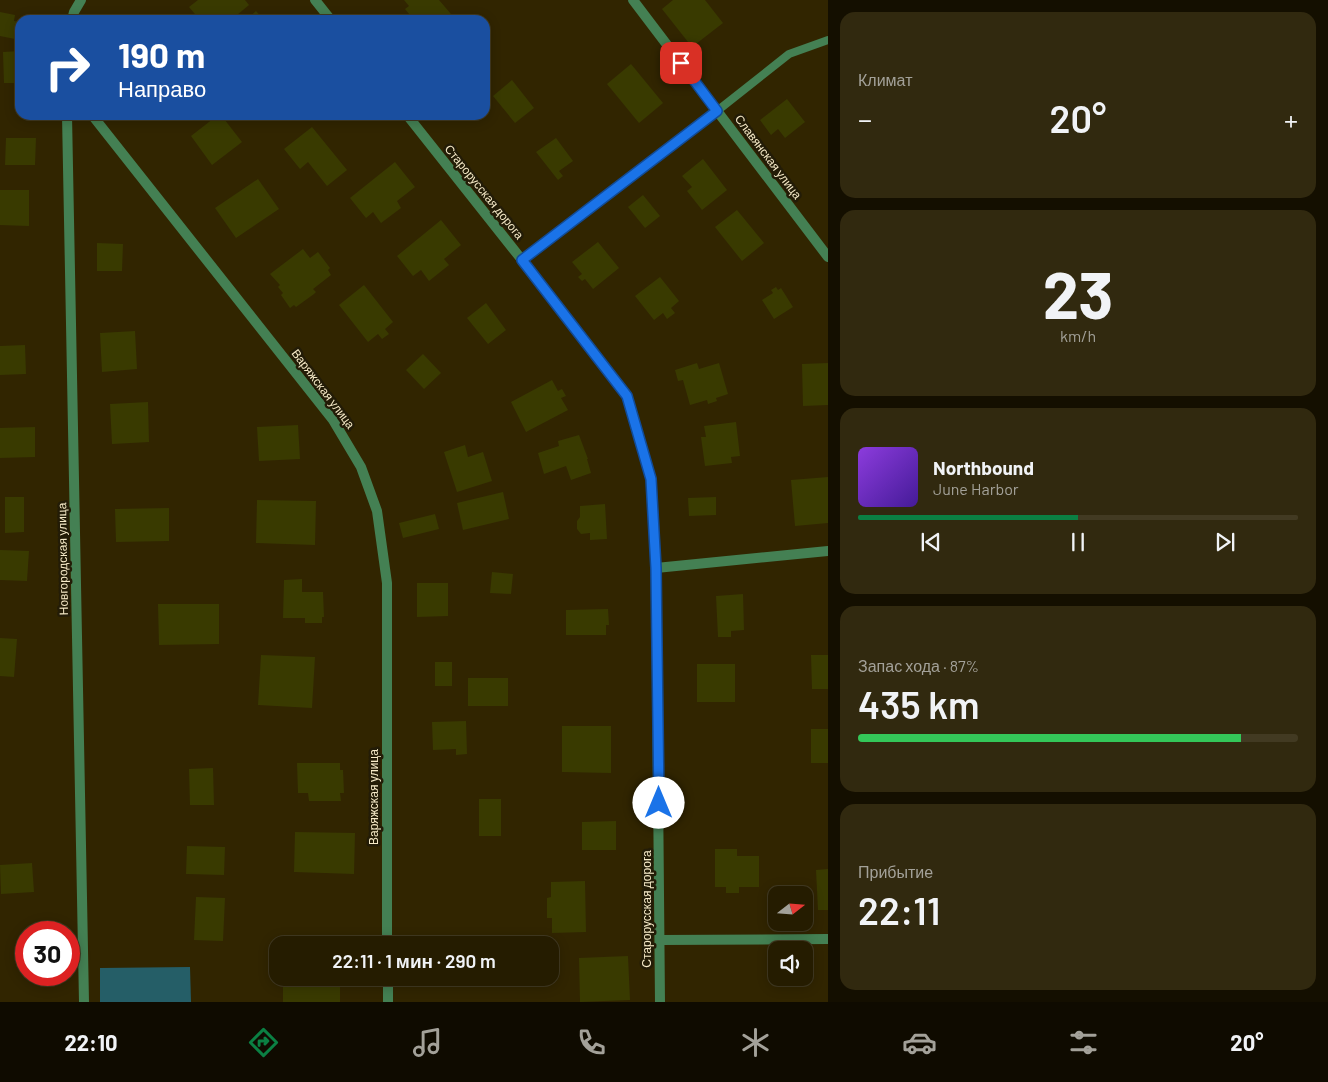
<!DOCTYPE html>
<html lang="ru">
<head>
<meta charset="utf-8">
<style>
	body { margin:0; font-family:Barlow,sans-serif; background:#31290f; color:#f1f3f6; height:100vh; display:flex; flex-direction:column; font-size:19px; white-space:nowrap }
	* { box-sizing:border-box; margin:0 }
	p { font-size:16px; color:#a3a199 }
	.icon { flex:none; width:28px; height:28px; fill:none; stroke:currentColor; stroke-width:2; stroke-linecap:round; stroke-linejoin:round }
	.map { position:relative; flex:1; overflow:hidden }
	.side { display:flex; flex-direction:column; gap:12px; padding:12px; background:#140f00; width:500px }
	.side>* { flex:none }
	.top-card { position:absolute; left:15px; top:15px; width:475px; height:105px; border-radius:15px; box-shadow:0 2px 12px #0003,0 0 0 1px #423a22; background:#1a4fa0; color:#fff; overflow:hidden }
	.needle { width:32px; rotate:73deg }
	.buttons { position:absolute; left:768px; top:886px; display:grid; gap:10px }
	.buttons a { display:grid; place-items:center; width:45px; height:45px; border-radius:10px; background:#251c00; box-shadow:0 2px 12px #0003,0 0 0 1px #423a22; font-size:25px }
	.speed { position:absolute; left:15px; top:921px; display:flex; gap:10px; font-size:25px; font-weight:700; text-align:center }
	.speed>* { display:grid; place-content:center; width:65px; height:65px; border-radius:50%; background:#251c00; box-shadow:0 2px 12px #0003,0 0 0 1px #423a22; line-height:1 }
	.speed .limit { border:8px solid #d22; background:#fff; color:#111 }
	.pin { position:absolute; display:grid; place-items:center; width:42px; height:42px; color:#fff; margin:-21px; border-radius:10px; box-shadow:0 2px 8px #0006 }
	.me { position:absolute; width:55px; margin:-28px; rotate:0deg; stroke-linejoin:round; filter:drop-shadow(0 0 4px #0008) }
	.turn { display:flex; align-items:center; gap:18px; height:105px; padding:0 20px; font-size:22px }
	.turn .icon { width:65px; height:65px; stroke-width:2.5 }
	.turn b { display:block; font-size:35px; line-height:42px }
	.big { font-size:38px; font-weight:600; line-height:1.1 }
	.side .card { flex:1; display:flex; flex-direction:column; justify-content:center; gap:8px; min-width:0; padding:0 18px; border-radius:15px; background:#31290f }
	.side .dial { align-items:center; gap:0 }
	.dial b { font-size:65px; line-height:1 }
	.song { display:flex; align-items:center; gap:15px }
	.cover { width:60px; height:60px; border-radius:8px; background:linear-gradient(135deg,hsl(270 70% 55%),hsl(260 70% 35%)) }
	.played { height:5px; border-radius:2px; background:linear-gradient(90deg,#0b8043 50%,#423a22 50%) }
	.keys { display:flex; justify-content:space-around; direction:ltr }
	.heat { display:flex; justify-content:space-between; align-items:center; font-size:28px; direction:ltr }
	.charge { height:8px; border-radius:4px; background:linear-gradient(90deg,#34c759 87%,#423a22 0) }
	.trip { position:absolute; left:269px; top:936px; width:290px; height:50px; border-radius:15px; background:#251c00; box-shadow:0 2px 12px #0003,0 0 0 1px #423a22; font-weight:600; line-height:50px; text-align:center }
	.dock { display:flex; height:80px; justify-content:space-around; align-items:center; background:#0f0b00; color:#a3a199 }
	.dock .icon { width:35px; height:35px }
	.dock .selected { color:#0b8043 }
	.dock b { font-size:22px; color:#f1f3f6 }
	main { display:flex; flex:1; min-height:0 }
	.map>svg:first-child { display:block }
	.water { fill:#255e67 }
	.building { fill:#393a00 }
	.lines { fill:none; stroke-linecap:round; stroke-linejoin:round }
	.service { stroke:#448053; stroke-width:8 }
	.minor { stroke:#448053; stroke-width:10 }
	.route-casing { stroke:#114b97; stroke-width:12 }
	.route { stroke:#1a73e8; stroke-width:9 }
	.labels { text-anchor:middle; stroke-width:5; stroke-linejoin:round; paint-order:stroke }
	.street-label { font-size:12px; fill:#f7ebc9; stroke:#231c07 }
</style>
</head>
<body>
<main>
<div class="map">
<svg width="828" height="1002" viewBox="0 0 828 1002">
	<rect width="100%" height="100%" fill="#312500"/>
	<!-- water -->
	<polygon class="water" points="190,967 191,1002 100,1002 100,968"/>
	<!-- building -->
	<g class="building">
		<polygon points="198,0 245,0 249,5 231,20 200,20 189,7"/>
		<polygon points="404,0 439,0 451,14 444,20 414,20 405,9 409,6"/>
		<polygon points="673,0 705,0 723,23 692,47 662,9"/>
		<polygon points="256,11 264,20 246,20"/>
		<polygon points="0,12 15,15 14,21 20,22 20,40 0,36"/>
		<polygon points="20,51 20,83 4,83 3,52"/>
		<polygon points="631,64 663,103 639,123 607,84"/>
		<polygon points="512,80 534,108 515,123 493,96"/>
		<polygon points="787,99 805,122 785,138 778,129 771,135 760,120"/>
		<polygon points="218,115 221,115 242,142 212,165 191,136"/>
		<polygon points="312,127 347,170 327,186 308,162 300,169 284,149"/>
		<polygon points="6,138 36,138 35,165 5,165"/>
		<polygon points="556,138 573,161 559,171 563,176 558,180 536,152"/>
		<polygon points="703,159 727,190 702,210 687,191 692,187 682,176"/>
		<polygon points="395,162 415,187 397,201 401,208 381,223 373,212 366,218 350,198"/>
		<polygon points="258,179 279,209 236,238 215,208"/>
		<polygon points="0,190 29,190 29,226 0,225"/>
		<polygon points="643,195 660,216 645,228 628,207"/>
		<polygon points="737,210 764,243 742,261 715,227"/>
		<polygon points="441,220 461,245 444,259 449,265 429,281 421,270 413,276 397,256"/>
		<polygon points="598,242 619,268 593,289 585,279 582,281 578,277 582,274 572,262"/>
		<polygon points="97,243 123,244 122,271 97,271"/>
		<polygon points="303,249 310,258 318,252 330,268 328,270 331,275 313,289 316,292 314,294 296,307 294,305 290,308 281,295 283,293 278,287 280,285 270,274"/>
		<polygon points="660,277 679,301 671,308 675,313 667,319 663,313 654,320 635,296"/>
		<polygon points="364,285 393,322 385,329 389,334 382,339 378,334 368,342 339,305"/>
		<polygon points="776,287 778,290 781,288 793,307 774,319 762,300 773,293 771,290"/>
		<polygon points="486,303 506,330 488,344 467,318"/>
		<polygon points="135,331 137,369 102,372 100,333"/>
		<polygon points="25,345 26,374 0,375 0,346"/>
		<polygon points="423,354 441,373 424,389 406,370"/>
		<polygon points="697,363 699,369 719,363 728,394 716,398 717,401 708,404 707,400 690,405 683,380 678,381 675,370"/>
		<polygon points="828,363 828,405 803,406 802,364"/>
		<polygon points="552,380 558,391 562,389 566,396 561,398 568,410 526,432 511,402"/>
		<polygon points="148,402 149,442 112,444 110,404"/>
		<polygon points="736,422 740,456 731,457 732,463 705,466 701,437 706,437 704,426"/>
		<polygon points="298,425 300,459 259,461 257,427"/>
		<polygon points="35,427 35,457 0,458 0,428"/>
		<polygon points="579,435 588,459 587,459 591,473 571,480 566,466 544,474 538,453 559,446 558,441"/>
		<polygon points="465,445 468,457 483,452 492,481 457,492 444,452"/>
		<polygon points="828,477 828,523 795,526 791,480"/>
		<polygon points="503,492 509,519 463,530 457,503"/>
		<polygon points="5,497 24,497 24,532 5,533"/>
		<polygon points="716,497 716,515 689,516 688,498"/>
		<polygon points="257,500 316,501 315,545 256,543"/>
		<polygon points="605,504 607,539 590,540 590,533 581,534 577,529 577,521 580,517 580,506"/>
		<polygon points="169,508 169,541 116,542 115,509"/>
		<polygon points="435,514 439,529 403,538 399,523"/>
		<polygon points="0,550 29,551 27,581 0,580"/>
		<polygon points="492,572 513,574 511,594 490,593"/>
		<polygon points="302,579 302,592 323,592 324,617 322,617 322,623 305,623 305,618 283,618 284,580"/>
		<polygon points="417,583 448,583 448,616 417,617"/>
		<polygon points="743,594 744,630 731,631 731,637 718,637 716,596"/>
		<polygon points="158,604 219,604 219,644 159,645"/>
		<polygon points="608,609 609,625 606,625 606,635 566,635 566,610"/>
		<polygon points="0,638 17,639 14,677 0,676"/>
		<polygon points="261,655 315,657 312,708 258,705"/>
		<polygon points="811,655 828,655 828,689 812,689"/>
		<rect x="435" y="662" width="17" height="24"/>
		<rect x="697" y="664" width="38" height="38"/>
		<rect x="468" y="678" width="40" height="28"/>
		<polygon points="466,721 467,754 456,755 456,749 433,750 432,722"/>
		<polygon points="562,726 611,726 611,773 562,772"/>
		<rect x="811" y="729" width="17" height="34"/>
		<polygon points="297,763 340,763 340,770 343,770 344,793 340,793 341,801 309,801 308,793 298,793"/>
		<polygon points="213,768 214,805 190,805 189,769"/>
		<rect x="479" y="799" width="22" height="37"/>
		<polygon points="616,821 616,850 582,850 582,822"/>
		<polygon points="295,832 355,833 354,874 294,872"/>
		<polygon points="187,846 225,847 224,875 186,874"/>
		<polygon points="715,849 737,849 737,856 759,856 759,887 739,887 739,893 726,893 726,887 715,887"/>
		<polygon points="32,863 34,892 1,894 0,865"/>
		<polygon points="828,869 828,910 818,910 816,870"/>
		<polygon points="585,881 586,932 552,933 552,918 547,918 547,898 551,897 551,882"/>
		<polygon points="196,897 225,898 223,941 194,940"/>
		<polygon points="628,956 630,1000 580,1002 579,958"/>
		<rect x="283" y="979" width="57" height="23"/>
	</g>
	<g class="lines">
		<!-- service -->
		<polyline class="service" points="717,111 789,54 828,40"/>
		<!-- minor -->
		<g class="minor">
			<polyline points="315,0 331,20"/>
			<polyline points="633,0 828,257"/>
			<polyline points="72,20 74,12 81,0"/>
			<polyline points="67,115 84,1002"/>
			<polyline points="92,115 333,420 361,467 377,511 387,583 387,945"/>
			<polyline points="407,115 522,260 627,396 651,479 656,568 660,1002"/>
			<polyline points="522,260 717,111"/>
			<polyline points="656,568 828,551"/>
			<polyline points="660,940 828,939"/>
			<polyline points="388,978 388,1002"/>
		</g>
	</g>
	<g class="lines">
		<defs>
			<polyline id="route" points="659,803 656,568 651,479 627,396 522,260 717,111 681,63"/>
		</defs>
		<!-- route casing -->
		<use href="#route" class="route-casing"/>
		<!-- route -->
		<use href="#route" class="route"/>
	</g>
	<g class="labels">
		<!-- street labels -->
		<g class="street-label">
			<text transform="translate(768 157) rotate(53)" y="4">Славянская улица</text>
			<text transform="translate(484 192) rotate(51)" y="4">Старорусская дорога</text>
			<text transform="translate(323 389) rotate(53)" y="4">Варяжская улица</text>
			<text transform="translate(63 559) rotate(-91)" y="4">Новгородская улица</text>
			<text transform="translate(374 797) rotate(-90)" y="4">Варяжская улица</text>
			<text transform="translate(647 909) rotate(-90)" y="4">Старорусская дорога</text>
		</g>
	</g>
</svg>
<div class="buttons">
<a><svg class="needle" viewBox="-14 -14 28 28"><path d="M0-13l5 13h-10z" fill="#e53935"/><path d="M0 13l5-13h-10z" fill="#a3a199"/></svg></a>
<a><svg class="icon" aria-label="sound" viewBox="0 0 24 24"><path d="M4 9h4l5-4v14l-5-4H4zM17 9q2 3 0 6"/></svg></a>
</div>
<div class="speed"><div class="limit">30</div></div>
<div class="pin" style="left:681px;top:63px;background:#d93025"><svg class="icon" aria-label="arrive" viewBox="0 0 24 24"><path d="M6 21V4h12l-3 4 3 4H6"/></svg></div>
<svg class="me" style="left:659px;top:803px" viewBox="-20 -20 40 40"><circle r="19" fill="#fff"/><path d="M0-13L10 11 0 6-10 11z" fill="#1a73e8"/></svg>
<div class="trip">22:11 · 1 мин · 290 m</div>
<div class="top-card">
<div class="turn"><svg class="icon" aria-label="right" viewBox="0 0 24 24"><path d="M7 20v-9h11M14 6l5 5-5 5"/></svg><div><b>190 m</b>Направо</div></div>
</div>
</div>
<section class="side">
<div class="card"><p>Климат</p>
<div class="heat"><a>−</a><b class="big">20°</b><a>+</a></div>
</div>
<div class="card dial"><b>23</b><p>km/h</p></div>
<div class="card">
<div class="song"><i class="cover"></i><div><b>Northbound</b><p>June Harbor</p></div></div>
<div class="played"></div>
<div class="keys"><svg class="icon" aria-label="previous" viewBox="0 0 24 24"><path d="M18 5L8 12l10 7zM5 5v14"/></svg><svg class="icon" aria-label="pause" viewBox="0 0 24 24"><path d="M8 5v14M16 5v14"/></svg><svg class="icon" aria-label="next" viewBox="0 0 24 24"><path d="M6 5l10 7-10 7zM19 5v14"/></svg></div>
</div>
<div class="card"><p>Запас хода · 87%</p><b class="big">435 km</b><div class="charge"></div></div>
<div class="card"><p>Прибытие</p><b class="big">22:11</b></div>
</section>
</main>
<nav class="dock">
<b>22:10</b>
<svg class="icon selected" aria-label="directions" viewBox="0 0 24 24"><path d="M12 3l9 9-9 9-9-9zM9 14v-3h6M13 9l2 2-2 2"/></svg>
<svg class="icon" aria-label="music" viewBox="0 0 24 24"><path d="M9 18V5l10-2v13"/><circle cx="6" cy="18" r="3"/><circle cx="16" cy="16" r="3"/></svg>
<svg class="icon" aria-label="phone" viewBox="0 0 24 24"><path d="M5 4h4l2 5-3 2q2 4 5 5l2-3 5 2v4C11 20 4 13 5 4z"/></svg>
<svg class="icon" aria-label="climate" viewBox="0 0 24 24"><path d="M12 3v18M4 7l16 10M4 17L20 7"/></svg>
<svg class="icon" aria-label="car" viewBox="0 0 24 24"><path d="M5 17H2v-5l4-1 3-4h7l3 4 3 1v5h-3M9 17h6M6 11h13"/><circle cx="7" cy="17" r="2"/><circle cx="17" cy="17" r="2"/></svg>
<svg class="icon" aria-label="filters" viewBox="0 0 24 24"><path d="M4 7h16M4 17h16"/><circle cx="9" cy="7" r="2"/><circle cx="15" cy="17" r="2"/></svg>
<b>20°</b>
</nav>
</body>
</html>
